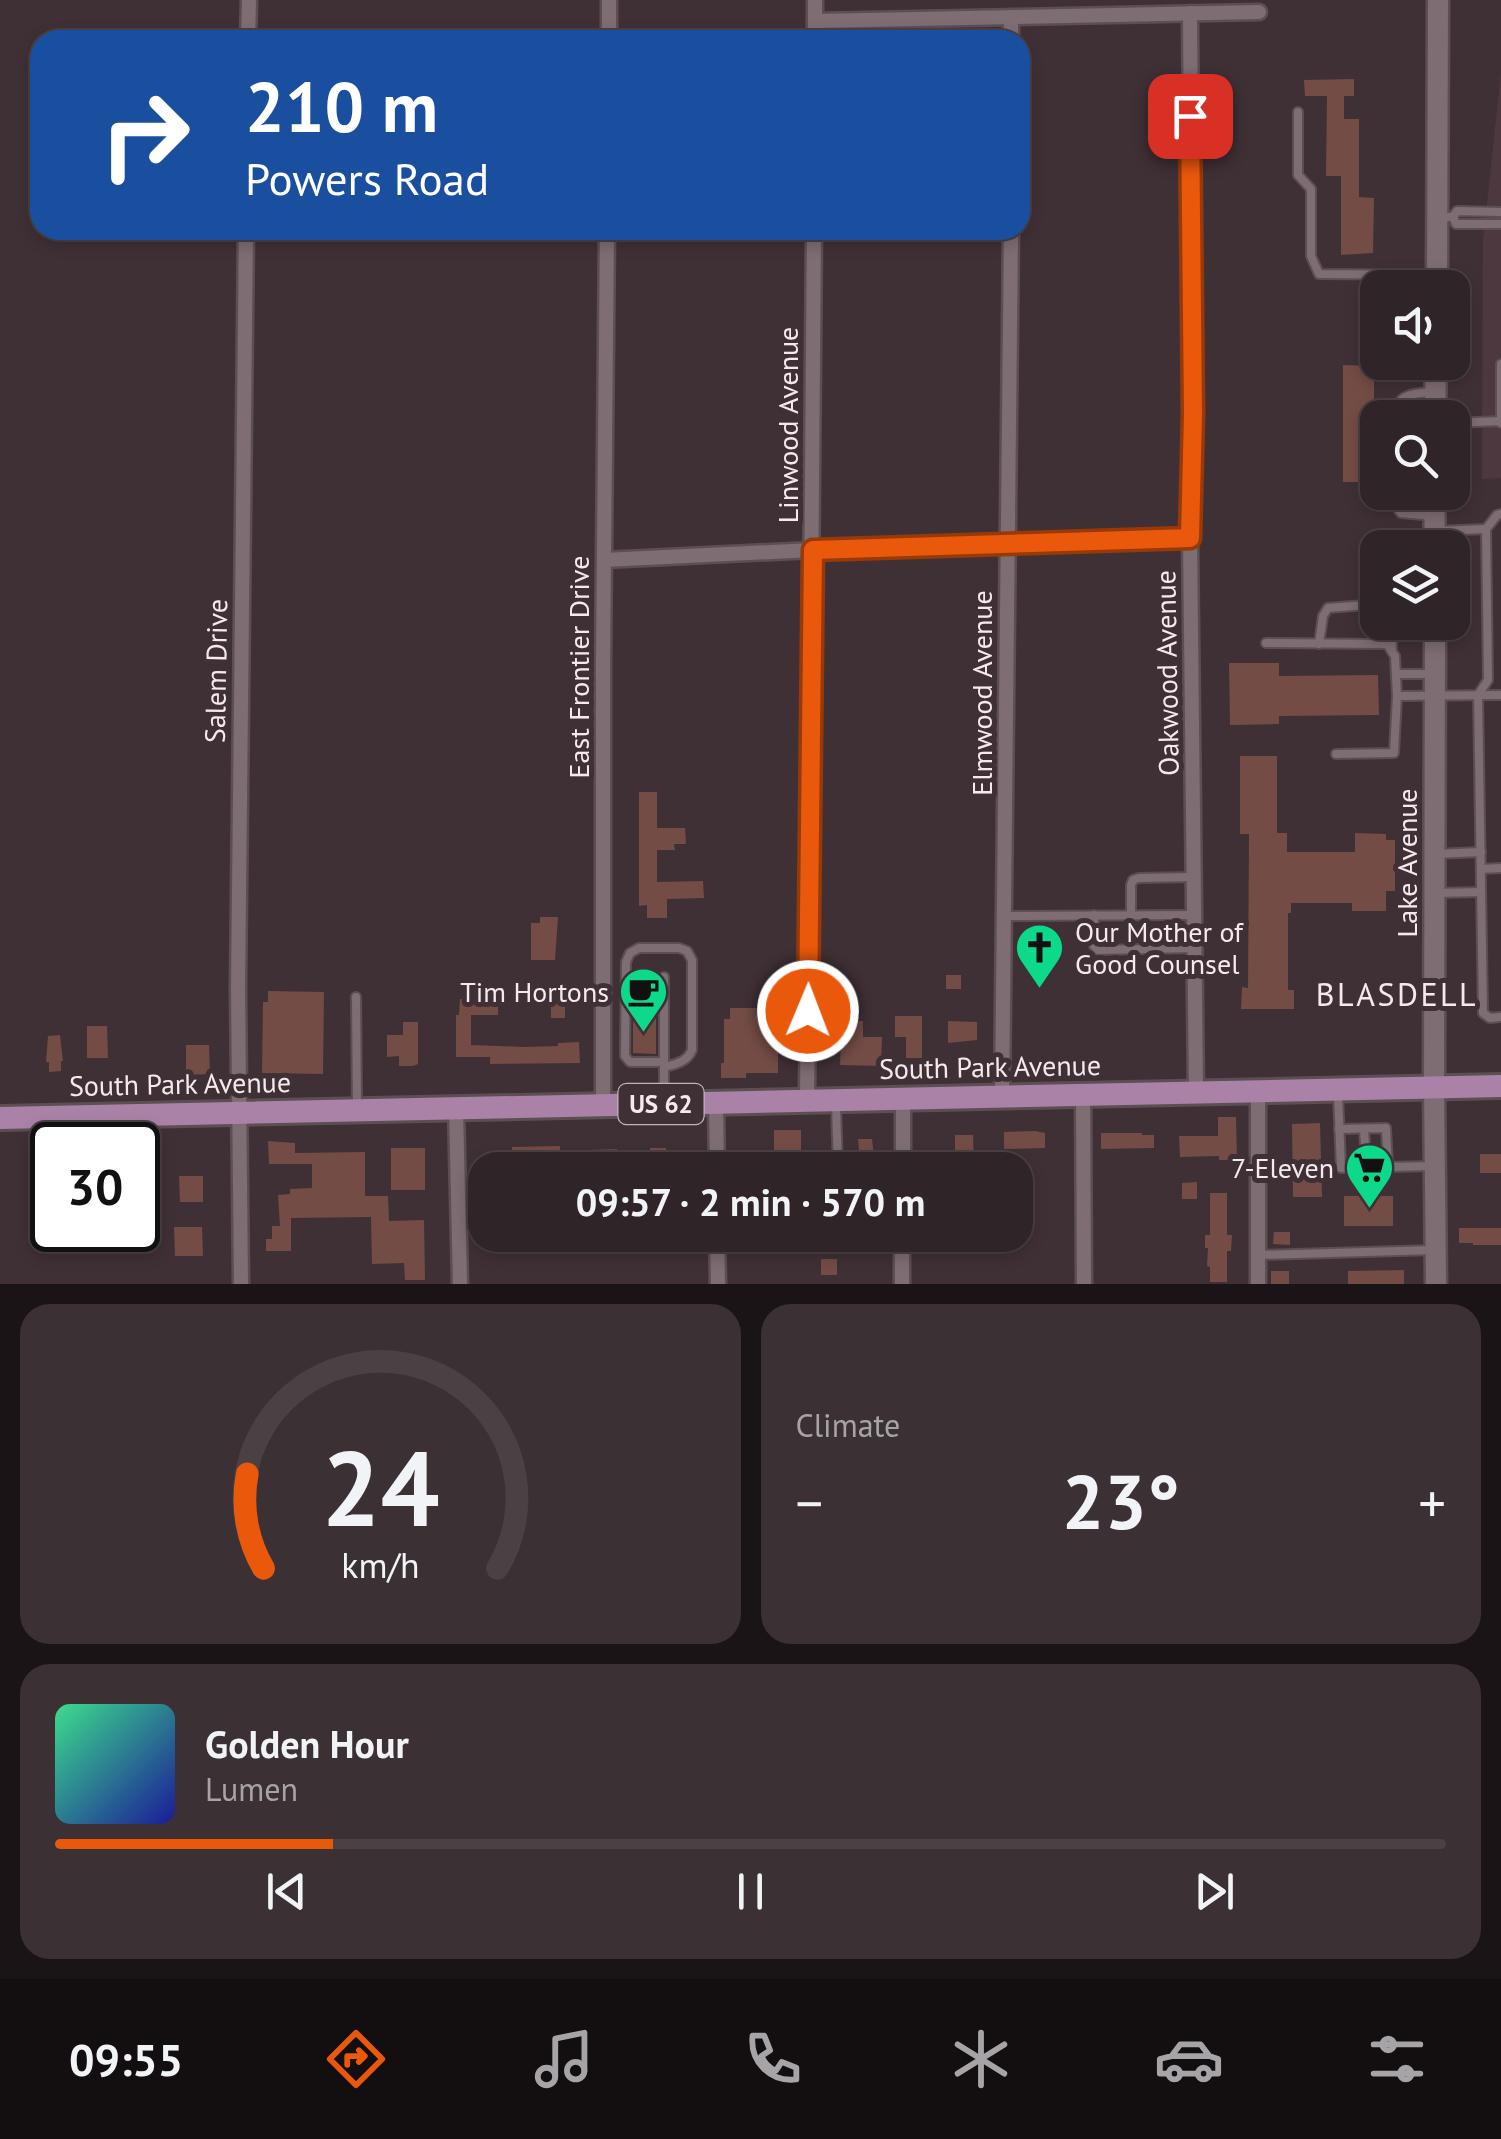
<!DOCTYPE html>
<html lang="en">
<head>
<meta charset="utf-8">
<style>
	body { margin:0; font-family:"PT Sans",sans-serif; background:#3b3034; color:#f1f3f6; height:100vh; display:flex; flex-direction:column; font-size:38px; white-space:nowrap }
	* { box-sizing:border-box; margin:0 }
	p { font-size:32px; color:#a7a4a8 }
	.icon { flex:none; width:55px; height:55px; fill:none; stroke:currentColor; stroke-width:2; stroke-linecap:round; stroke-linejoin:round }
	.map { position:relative; height:1284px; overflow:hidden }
	.details { display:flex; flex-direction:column; gap:20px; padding:20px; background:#1a1416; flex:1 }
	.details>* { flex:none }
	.hud { position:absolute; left:30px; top:30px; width:1000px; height:210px; border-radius:30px; box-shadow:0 5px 15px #0003,0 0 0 2px #4a4145; background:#1a4fa0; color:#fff; overflow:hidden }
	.fabs { position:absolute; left:1360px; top:270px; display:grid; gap:20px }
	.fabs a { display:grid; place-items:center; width:110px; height:110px; border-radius:20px; background:#2f2428; box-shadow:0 5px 15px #0003,0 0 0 2px #4a4145; font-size:50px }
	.speed { position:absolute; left:30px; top:1122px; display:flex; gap:20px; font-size:50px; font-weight:700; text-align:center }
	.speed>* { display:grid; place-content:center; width:130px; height:130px; border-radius:50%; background:#2f2428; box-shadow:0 5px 15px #0003,0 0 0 2px #4a4145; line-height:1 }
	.speed .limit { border:5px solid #111; border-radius:15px; background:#fff; color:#111 }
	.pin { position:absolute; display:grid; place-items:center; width:85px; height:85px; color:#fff; margin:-42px; border-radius:20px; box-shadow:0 5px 15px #0006 }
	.me { position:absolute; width:110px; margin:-55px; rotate:1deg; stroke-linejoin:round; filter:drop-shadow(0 0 8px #0008) }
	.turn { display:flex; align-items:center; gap:35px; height:210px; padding:0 50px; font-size:45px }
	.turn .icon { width:130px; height:130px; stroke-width:2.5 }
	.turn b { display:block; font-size:70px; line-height:85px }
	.big { font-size:75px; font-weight:600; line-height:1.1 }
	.details .card { flex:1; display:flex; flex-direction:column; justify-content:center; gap:15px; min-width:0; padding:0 35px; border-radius:30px; background:#3b3034 }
	.details .dial { align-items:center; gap:0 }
	.dial svg { height:260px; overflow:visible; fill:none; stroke:#4a4145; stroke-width:7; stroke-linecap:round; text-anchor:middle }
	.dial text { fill:#f1f3f6; stroke:none }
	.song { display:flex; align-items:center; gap:30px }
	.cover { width:120px; height:120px; border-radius:15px; background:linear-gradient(135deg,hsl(150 70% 55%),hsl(240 70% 35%)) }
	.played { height:10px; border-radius:5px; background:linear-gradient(90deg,#ea580c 20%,#4a4145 20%) }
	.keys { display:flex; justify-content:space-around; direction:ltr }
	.heat { display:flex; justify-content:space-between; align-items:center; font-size:55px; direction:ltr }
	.details .tiles { flex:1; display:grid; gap:20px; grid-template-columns:1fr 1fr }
	.card:last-child { grid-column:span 2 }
	.trip { position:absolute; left:468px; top:1152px; width:565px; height:100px; border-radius:30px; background:#2f2428; box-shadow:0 5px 15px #0003,0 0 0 2px #4a4145; font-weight:600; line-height:100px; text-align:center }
	.tab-bar { display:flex; height:160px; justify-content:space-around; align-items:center; background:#130e10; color:#a7a4a8 }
	.tab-bar .icon { width:70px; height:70px }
	.tab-bar .on { color:#ea580c }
	.tab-bar b { font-size:45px; color:#f1f3f6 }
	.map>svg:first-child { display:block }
	.built { fill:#4e383f }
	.building { fill:#734c45 }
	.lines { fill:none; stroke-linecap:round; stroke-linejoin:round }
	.lane-casing { stroke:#5c4f53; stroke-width:12 }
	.street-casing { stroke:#5c4f53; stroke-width:19 }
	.secondary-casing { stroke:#5c4f53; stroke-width:25 }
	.primary-casing { stroke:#5c4f53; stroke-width:28 }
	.lane { stroke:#7e6d72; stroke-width:8 }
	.street { stroke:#7e6d72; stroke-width:14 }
	.secondary { stroke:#7e6d72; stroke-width:20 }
	.primary { stroke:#aa82a7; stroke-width:22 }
	.route-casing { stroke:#983908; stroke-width:25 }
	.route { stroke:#ea580c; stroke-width:18 }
	.labels { text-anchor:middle; stroke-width:10; stroke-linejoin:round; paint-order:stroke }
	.shield { fill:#3f3035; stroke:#beb2b6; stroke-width:2.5 }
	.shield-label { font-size:25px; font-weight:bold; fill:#f4eaed }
	.street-label { font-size:28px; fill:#f4eaed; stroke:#3f3035 }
	.poi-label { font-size:28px; fill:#f4eaed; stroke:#3f3035; text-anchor:end }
	.quarter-label { font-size:32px; letter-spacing:2.5px; fill:#f4eaed; stroke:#3f3035 }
</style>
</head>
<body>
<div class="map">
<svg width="1501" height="1284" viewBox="0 0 1501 1284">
	<rect width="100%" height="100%" fill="#3f3035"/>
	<!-- built -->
	<polygon class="built" points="1501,73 1501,478 1482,479 1483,241"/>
	<!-- building -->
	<g class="building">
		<polygon points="1354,79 1354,96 1344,96 1344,119 1359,119 1359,197 1374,198 1373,253 1341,255 1341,176 1326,176 1327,96 1305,96 1304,80"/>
		<polygon points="1343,365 1374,366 1374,482 1343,482"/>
		<polygon points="1229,663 1279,663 1279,676 1378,675 1379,715 1279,716 1279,724 1230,725"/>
		<polygon points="1240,756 1277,756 1277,833 1287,833 1287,852 1355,852 1355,833 1386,834 1386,840 1395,840 1395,891 1386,891 1386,911 1352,911 1352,903 1291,903 1291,913 1288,913 1288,990 1294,990 1294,1009 1241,1009 1242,987 1248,988 1249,834 1240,834"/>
		<polygon points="639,792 657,792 657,828 685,828 686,844 674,844 675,850 657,850 657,882 703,881 704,898 667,899 667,918 647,918 647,905 639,906"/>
		<polygon points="540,917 558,917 555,960 531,960 531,923 540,923"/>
		<rect x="946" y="975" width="15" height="14"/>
		<rect x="518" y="986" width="18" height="17"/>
		<polygon points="268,991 324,992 323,1074 262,1073 263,1002 268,1002"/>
		<polygon points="821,997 857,997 858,1021 863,1021 863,1037 882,1037 881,1066 840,1065 842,1017 821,1014"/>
		<polygon points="460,999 498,1000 498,1015 471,1015 471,1045 525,1047 558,1046 558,1043 579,1042 580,1063 490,1064 490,1057 456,1057 456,1015 459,1015"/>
		<polygon points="758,999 771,999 771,1029 776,1029 776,1040 781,1040 781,1052 778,1052 778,1073 746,1073 746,1078 721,1078 721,1063 724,1063 724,1019 730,1019 730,1008 758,1008"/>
		<rect x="551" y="1001" width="14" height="17"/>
		<polygon points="633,1013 656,1013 656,1054 633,1053"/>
		<polygon points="895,1016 922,1016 922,1058 906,1058 906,1037 895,1037"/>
		<polygon points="948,1021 977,1022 977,1040 948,1043"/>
		<polygon points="403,1022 418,1022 418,1064 413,1066 399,1066 399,1056 387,1057 387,1035 403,1035"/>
		<polygon points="87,1026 107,1026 108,1058 87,1058"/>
		<polygon points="60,1035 63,1061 61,1061 61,1071 49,1072 49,1062 46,1062 48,1036"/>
		<polygon points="186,1045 209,1045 210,1074 186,1075"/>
		<polygon points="1218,1117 1236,1117 1237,1160 1219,1160 1219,1156 1180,1157 1179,1136 1218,1136"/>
		<polygon points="1320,1123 1322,1197 1293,1197 1292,1124"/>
		<rect x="774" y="1130" width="27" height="40"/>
		<polygon points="1035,1131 1045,1133 1045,1148 1004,1149 1004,1132"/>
		<polygon points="1101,1133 1142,1133 1142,1135 1154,1135 1154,1148 1101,1149"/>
		<polygon points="955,1135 973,1135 974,1163 955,1163"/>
		<polygon points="858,1139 872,1139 875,1164 867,1164 867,1169 851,1170 850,1150 859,1150"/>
		<polygon points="268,1141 295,1143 295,1153 365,1152 365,1196 388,1196 389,1221 424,1220 425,1280 405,1280 404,1263 372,1264 371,1217 291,1218 291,1251 266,1251 266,1239 272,1239 272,1226 280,1226 278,1195 290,1194 290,1189 312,1188 312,1164 269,1164"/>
		<polygon points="560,1146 560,1151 617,1149 617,1170 512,1170 512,1147"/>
		<rect x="391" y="1148" width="34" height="42"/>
		<rect x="650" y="1148" width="16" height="22"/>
		<rect x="1480" y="1154" width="21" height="19"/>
		<polygon points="179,1176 203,1176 203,1202 180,1202"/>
		<polygon points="1197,1182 1197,1199 1182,1199 1182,1183"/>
		<polygon points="1210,1193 1227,1193 1227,1235 1232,1235 1231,1251 1227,1251 1227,1282 1210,1282 1210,1267 1207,1266 1208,1248 1205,1248 1205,1235 1210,1235"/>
		<rect x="1344" y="1196" width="49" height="30"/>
		<polygon points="174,1227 202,1227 203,1256 175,1256"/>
		<polygon points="1459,1228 1501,1228 1501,1245 1473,1245 1473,1243 1459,1243"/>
		<polygon points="1274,1232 1290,1232 1290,1245 1273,1244"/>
		<polygon points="848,1235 878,1235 878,1252 848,1251"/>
		<rect x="821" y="1259" width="16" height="16"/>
		<polygon points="1404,1270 1404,1284 1348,1284 1348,1271"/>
		<rect x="1271" y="1271" width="18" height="13"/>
	</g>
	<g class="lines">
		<defs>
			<g id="lane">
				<polyline points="1298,112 1298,175 1311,189 1311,256 1319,274 1437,275"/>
				<polyline points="1438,217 1453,217 1457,211 1501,212"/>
				<polyline points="1453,217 1456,224 1501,224"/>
				<polyline points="1501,364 1501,421"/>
				<path d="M1395,418C1395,393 1415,393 1435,392"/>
				<polyline points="1452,423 1501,421 1501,423"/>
				<polyline points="1395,492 1395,505 1401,513 1434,516"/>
				<polyline points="1501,514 1497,515 1486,529 1488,680 1478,695 1483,1013 1490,1018 1501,1017"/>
				<polyline points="1436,531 1486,529"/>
				<polyline points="1391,622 1392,651"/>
				<polyline points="1266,643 1387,644 1395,656 1397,696 1394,753 1336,754"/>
				<polyline points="1319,644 1323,616 1328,608 1378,604"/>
				<polyline points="1396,674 1435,674"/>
				<polyline points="1397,696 1501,695"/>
				<polyline points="1435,854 1481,852"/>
				<polyline points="1481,869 1501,868"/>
				<polyline points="1435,893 1481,892"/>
				<polyline points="1094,915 1094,946 1098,950 1195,948"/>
				<polyline points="1131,915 1131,885 1133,880 1139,878 1193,877"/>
				<polyline points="1004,916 1195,915"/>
				<polyline points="664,977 664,1099"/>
				<polyline points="356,997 357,1105"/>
				<path d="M664,1062H630L625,1056L626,962L630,953L639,948H679L687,951L692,960V1050C687,1062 676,1064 664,1067"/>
				<polyline points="1338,1094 1341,1168 1434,1166"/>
				<polyline points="836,1105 838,1170"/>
				<polyline points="1339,1129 1386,1128 1388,1166"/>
				<polyline points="1364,1129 1365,1145"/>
				<polyline points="1258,1255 1434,1250"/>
			</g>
			<g id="street">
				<polyline points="1190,13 1193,414 1190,538 1196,1092"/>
				<polyline points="815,21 1259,12"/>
				<polyline points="248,40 249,0"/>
				<polyline points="609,40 609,0"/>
				<polyline points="815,40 815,0"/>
				<polyline points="1011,40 1011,17"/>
				<polyline points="604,560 813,550 1190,538"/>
				<polyline points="1258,1092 1258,1284"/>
				<polyline points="1083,1095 1084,1284"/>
				<polyline points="1002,1096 1011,230"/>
				<polyline points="807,1101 814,230"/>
				<polyline points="716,1103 717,1170"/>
				<polyline points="603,1105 603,661 607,230"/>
				<polyline points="456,1108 460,1284"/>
				<polyline points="903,1170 903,1099"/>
				<polyline points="717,1235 718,1284"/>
				<polyline points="241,1284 238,988 246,230"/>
				<polyline points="902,1284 902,1235"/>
			</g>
			<g id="secondary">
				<polyline points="1437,288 1438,0"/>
				<polyline points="1435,418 1436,362"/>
				<polyline points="1434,492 1435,548"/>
				<polyline points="1435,622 1434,1087 1436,1284"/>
			</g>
			<polyline id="primary" points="0,1118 1501,1086"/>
		</defs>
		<!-- lane casing -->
		<use href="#lane" class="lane-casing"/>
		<!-- street casing -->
		<use href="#street" class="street-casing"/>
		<!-- secondary casing -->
		<use href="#secondary" class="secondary-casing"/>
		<!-- primary casing -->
		<use href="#primary" class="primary-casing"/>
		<!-- lane -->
		<use href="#lane" class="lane"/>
		<!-- street -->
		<use href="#street" class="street"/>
		<!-- secondary -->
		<use href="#secondary" class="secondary"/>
		<!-- primary -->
		<use href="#primary" class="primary"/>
	</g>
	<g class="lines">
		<defs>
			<polyline id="route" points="808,1011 813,550 1190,538 1193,414 1190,116"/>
		</defs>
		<!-- route casing -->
		<use href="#route" class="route-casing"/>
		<!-- route -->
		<use href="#route" class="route"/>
	</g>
	<!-- icons -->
	<defs>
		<symbol id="church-pin" viewBox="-11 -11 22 30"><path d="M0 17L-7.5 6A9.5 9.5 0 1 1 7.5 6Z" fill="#0dd98a" stroke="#3f3035"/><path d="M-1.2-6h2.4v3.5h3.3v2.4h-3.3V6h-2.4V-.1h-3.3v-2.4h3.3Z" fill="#111"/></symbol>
		<symbol id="cafe-pin" viewBox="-11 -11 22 30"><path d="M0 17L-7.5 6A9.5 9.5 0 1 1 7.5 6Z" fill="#0dd98a" stroke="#3f3035"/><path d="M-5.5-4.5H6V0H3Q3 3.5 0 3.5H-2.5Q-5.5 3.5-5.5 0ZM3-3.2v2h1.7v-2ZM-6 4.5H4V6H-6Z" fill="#111"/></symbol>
		<symbol id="supermarket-pin" viewBox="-11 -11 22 30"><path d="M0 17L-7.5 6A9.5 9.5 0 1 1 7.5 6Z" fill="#0dd98a" stroke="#3f3035"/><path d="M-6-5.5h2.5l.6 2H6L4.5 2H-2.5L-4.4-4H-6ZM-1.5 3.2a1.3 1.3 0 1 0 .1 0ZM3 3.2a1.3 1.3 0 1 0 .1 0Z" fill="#111"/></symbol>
	</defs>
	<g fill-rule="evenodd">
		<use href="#church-pin" x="1012" y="920" width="55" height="75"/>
		<use href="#cafe-pin" x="616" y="964" width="55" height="75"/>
		<use href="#supermarket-pin" x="1342" y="1140" width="55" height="75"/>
	</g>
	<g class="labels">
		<!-- shield labels -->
		<rect class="shield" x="618.5" y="1084" width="85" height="40" rx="8"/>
		<g class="shield-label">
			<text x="661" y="1113">US 62</text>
		</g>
		<!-- street labels -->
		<g class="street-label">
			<text transform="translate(788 425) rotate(-90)" y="10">Linwood Avenue</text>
			<text transform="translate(579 667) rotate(-90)" y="10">East Frontier Drive</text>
			<text transform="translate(216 671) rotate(-89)" y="10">Salem Drive</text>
			<text transform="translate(1167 673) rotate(-91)" y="10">Oakwood Avenue</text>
			<text transform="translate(982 693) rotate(-90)" y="10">Elmwood Avenue</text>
			<text transform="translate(1407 863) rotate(-90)" y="10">Lake Avenue</text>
			<text transform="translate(990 1067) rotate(-1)" y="10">South Park Avenue</text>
			<text transform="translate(180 1084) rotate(-1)" y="10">South Park Avenue</text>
		</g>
		<!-- poi labels -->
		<g class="poi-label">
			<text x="1075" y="942" text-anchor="start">Our Mother of<tspan x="1075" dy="32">Good Counsel</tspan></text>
			<text x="609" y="1002">Tim Hortons</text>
			<text x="1334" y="1178">7-Eleven</text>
		</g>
		<!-- quarter labels -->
		<g class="quarter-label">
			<text x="1397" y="1006">BLASDELL</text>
		</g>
	</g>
</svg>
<div class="fabs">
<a><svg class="icon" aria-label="sound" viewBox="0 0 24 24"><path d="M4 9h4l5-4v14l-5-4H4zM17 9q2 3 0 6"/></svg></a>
<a><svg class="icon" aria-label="search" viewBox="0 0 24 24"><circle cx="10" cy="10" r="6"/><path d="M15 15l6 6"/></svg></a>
<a><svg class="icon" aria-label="layers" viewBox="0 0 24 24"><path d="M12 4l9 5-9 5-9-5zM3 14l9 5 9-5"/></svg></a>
</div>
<div class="speed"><div class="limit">30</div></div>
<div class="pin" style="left:1190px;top:116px;background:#d93025"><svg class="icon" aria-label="arrive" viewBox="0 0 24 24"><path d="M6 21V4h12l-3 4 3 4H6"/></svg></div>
<svg class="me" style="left:808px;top:1011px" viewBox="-20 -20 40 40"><circle r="17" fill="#ea580c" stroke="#fff" stroke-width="3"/><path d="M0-11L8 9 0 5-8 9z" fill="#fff"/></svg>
<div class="trip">09:57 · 2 min · 570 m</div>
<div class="hud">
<div class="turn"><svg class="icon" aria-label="right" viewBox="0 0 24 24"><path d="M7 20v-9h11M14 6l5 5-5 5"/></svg><div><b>210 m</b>Powers Road</div></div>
</div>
</div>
<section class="details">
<div class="tiles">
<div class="card dial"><svg viewBox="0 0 100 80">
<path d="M14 69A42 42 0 1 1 86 69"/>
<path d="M14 69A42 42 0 0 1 9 40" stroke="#ea580c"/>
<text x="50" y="56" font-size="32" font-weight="700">24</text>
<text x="50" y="72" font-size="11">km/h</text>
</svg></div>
<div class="card"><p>Climate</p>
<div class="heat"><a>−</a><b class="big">23°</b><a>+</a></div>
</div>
<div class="card">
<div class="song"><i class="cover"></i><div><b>Golden Hour</b><p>Lumen</p></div></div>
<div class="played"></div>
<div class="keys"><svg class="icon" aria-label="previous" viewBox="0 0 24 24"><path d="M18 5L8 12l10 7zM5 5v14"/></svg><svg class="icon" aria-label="pause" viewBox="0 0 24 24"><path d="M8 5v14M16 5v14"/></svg><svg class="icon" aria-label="next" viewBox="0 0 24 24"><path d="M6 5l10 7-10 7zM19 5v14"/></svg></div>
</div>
</div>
</section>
<nav class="tab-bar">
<b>09:55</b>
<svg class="icon on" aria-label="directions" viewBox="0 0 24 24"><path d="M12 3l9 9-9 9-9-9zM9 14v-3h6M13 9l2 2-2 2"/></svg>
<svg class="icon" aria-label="music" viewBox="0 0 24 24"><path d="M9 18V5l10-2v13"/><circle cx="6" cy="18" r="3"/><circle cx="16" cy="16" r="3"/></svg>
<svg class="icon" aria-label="phone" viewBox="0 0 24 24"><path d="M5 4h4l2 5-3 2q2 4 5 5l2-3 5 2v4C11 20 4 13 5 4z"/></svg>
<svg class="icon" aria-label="climate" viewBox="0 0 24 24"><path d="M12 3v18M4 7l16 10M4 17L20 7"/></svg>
<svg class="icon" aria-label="car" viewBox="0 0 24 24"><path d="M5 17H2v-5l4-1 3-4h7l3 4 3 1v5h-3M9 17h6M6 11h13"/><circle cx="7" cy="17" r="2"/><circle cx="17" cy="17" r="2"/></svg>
<svg class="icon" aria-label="filters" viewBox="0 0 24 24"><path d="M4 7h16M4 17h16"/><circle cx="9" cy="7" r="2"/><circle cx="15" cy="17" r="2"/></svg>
</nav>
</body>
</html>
